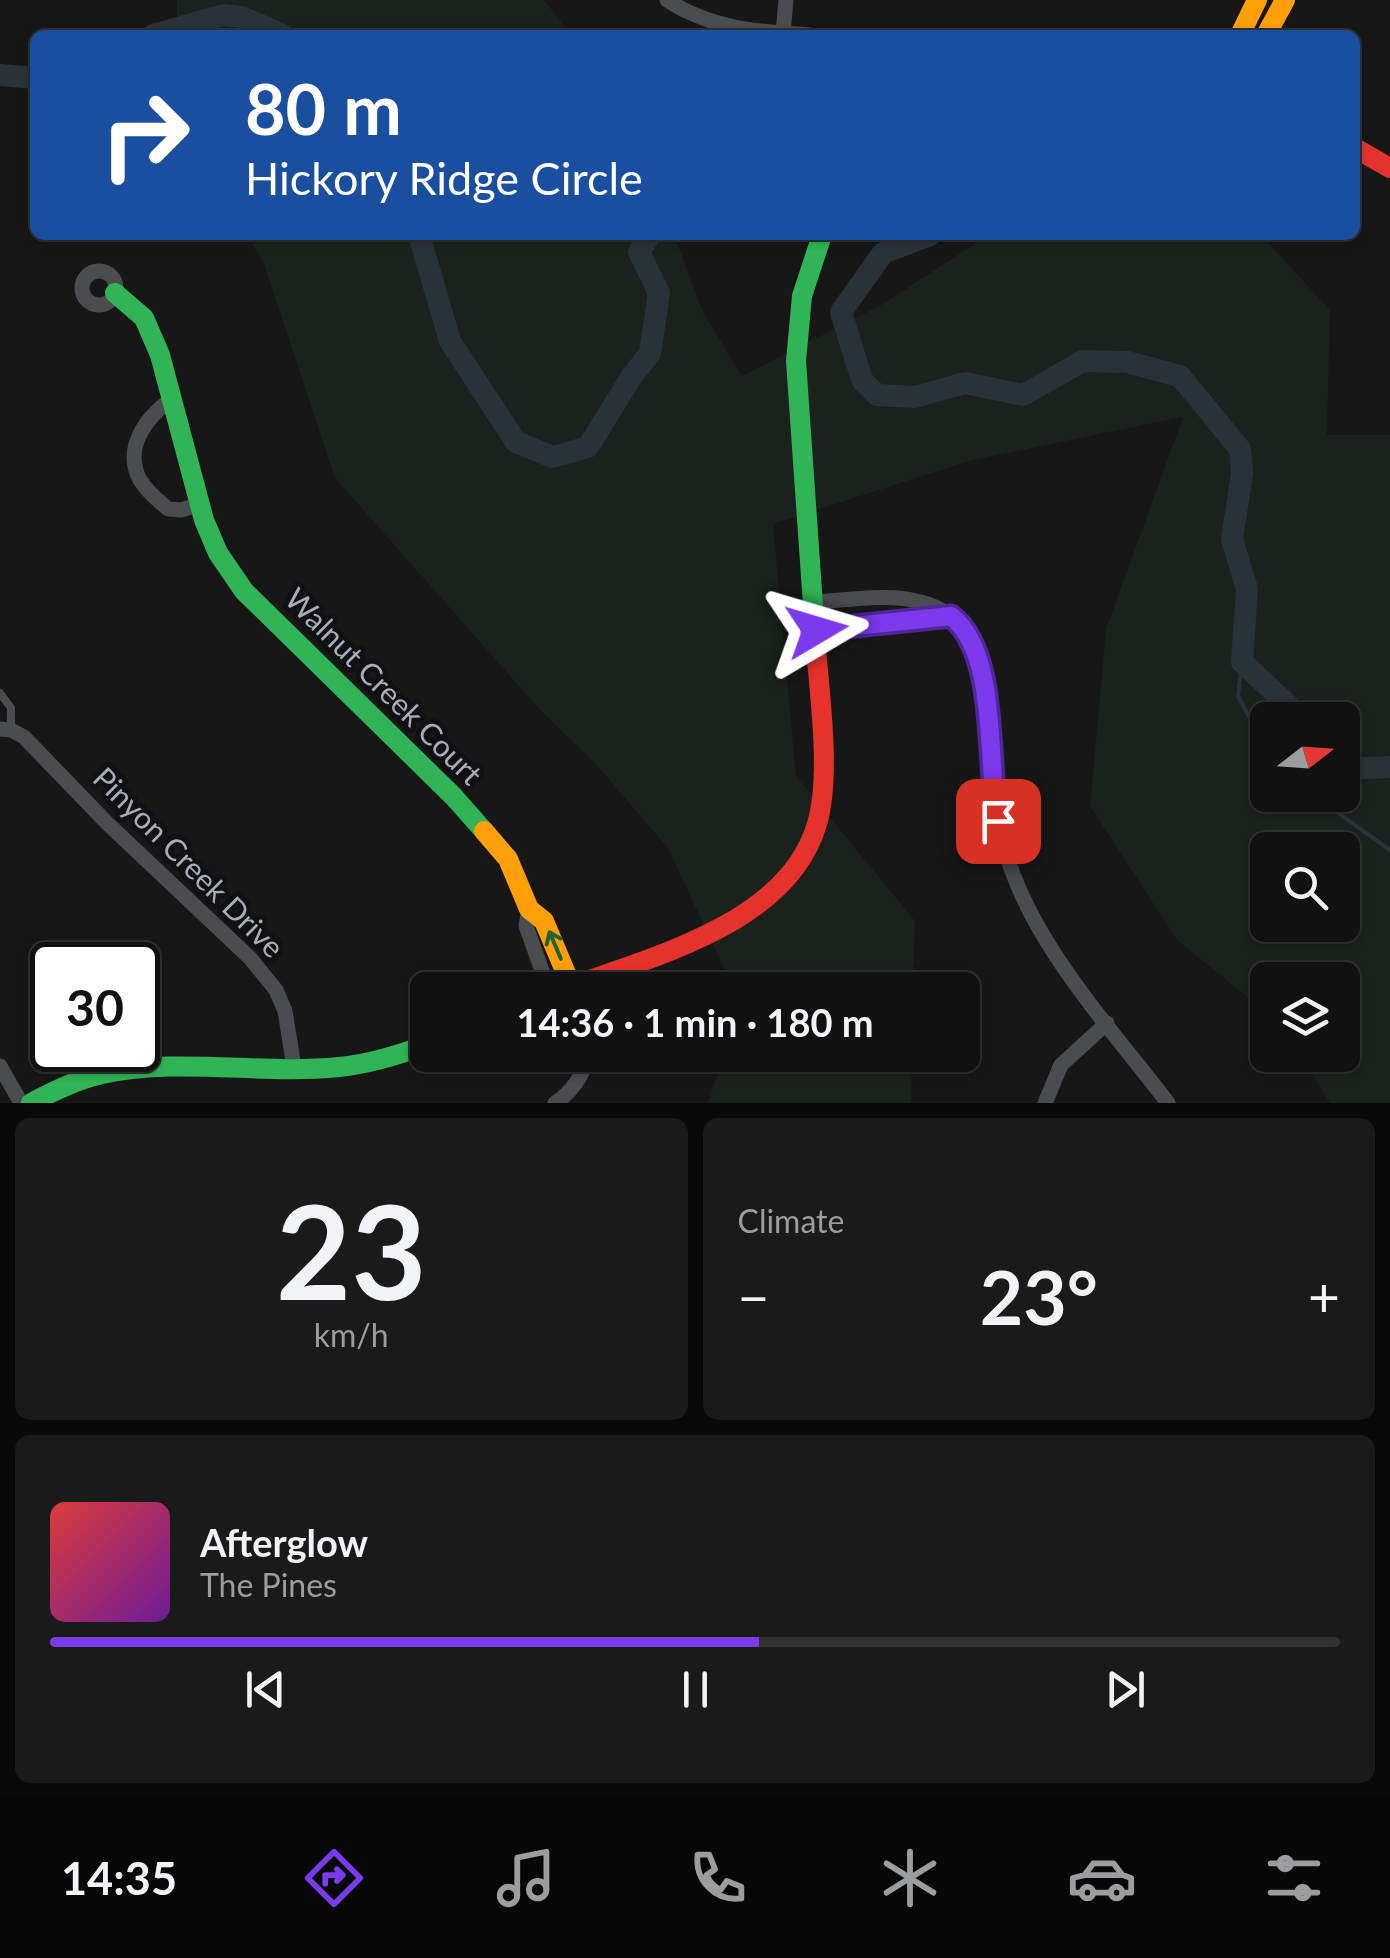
<!DOCTYPE html>
<html lang="en">
<head>
<meta charset="utf-8">
<style>
	body { margin:0; font-family:Lato,sans-serif; background:#1a1a1a; color:#f1f3f6; height:100vh; display:flex; flex-direction:column; font-size:38px; white-space:nowrap }
	* { box-sizing:border-box; margin:0 }
	p { font-size:32px; color:#9c9d9f }
	.icon { flex:none; width:55px; height:55px; fill:none; stroke:currentColor; stroke-width:2; stroke-linecap:round; stroke-linejoin:round }
	.map { position:relative; height:1103px; overflow:hidden }
	.panel { display:flex; flex-direction:column; gap:15px; padding:15px; background:#090909; flex:1 }
	.panel>* { flex:none }
	.hud { position:absolute; left:30px; top:30px; width:1330px; height:210px; border-radius:15px; box-shadow:0 2px 8px #0004,0 0 0 2px #303131; background:#1a4fa0; color:#fff; overflow:hidden }
	.needle { width:65px; rotate:73deg }
	.buttons { position:absolute; left:1250px; top:702px; display:grid; gap:20px }
	.buttons a { display:grid; place-items:center; width:110px; height:110px; border-radius:15px; background:#111; box-shadow:0 2px 8px #0004,0 0 0 2px #303131; font-size:50px }
	.speed { position:absolute; left:30px; top:942px; display:flex; gap:20px; font-size:50px; font-weight:700; text-align:center }
	.speed>* { display:grid; place-content:center; width:130px; height:130px; border-radius:50%; background:#111; box-shadow:0 2px 8px #0004,0 0 0 2px #303131; line-height:1 }
	.speed .limit { border:5px solid #111; border-radius:15px; background:#fff; color:#111 }
	.pin { position:absolute; display:grid; place-items:center; width:85px; height:85px; color:#fff; margin:-42px; border-radius:20px; box-shadow:0 5px 15px #0006 }
	.me { position:absolute; width:110px; margin:-55px; rotate:83deg; stroke-linejoin:round; filter:drop-shadow(0 0 8px #0008) }
	.turn { display:flex; align-items:center; gap:35px; height:210px; padding:0 50px; font-size:45px }
	.turn .icon { width:130px; height:130px; stroke-width:2.5 }
	.turn b { display:block; font-size:70px; line-height:85px }
	.big { font-size:75px; font-weight:700; line-height:1.1 }
	.panel .card { flex:1; display:flex; flex-direction:column; justify-content:center; gap:15px; min-width:0; padding:0 35px; border-radius:15px; background:#1a1a1a }
	.panel .dial { align-items:center; gap:0 }
	.dial b { font-size:130px; line-height:1 }
	.song { display:flex; align-items:center; gap:30px }
	.cover { width:120px; height:120px; border-radius:15px; background:linear-gradient(135deg,hsl(0 70% 55%),hsl(280 70% 35%)) }
	.played { height:10px; border-radius:5px; background:linear-gradient(90deg,#7c3aed 55%,#303131 55%) }
	.keys { display:flex; justify-content:space-around; direction:ltr }
	.heat { display:flex; justify-content:space-between; align-items:center; font-size:55px; direction:ltr }
	.panel .tiles { flex:1; display:grid; gap:15px; grid-template-columns:1fr 1fr }
	.card:last-child { grid-column:span 2 }
	.trip { position:absolute; left:410px; top:972px; width:570px; height:100px; border-radius:15px; background:#111; box-shadow:0 2px 8px #0004,0 0 0 2px #303131; font-weight:700; line-height:100px; text-align:center }
	.menu { display:flex; height:160px; justify-content:space-around; align-items:center; background:#070707; color:#9c9d9f }
	.menu .icon { width:70px; height:70px }
	.menu .on { color:#7c3aed }
	.menu b { font-size:45px; color:#f1f3f6 }
	.map>svg:first-child { display:block }
	.green { fill:#1b211c; fill-rule:evenodd }
	.lines { fill:none; stroke-linecap:round; stroke-linejoin:round }
	.stream { stroke:#2a3239; stroke-width:4 }
	.river { stroke:#2a3239; stroke-width:22 }
	.lane { stroke:#4b4c50; stroke-width:8 }
	.street { stroke:#4b4c50; stroke-width:15 }
	.fast { stroke:#30b455; stroke-width:20 }
	.slow { stroke:#ff9f0a; stroke-width:20 }
	.jam { stroke:#e5322d; stroke-width:20 }
	.oneway { stroke:#206234 }
	.route-casing { stroke:#51269a; stroke-width:25 }
	.route { stroke:#7c3aed; stroke-width:18 }
	.labels { text-anchor:middle; stroke-width:10; stroke-linejoin:round; paint-order:stroke }
	.street-label { font-size:30px; fill:#a8adb8; stroke:#111113 }
</style>
</head>
<body>
<div class="map">
<svg width="1390" height="1103" viewBox="0 0 1390 1103">
	<rect width="100%" height="100%" fill="#171717"/>
	<!-- green -->
	<g class="green">
		<polygon points="177,0 544,0 571,35 177,35"/>
		<path d="M247,235H674L703,312L742,376L883,304L988,235H1261L1330,310L1327,435H1390V1103H1330L1300,1055H1342V980H1268L1267,1013L1177,940L1090,806L1106,629L1183,417L969,461L773,524L796,776L915,921L913,990H734L668,848L592,760L541,711L335,478L264,264ZM1268,720H1342V795H1268ZM1268,850H1342V925H1268Z"/>
		<polygon points="724,1055 912,1055 911,1103 708,1103"/>
	</g>
	<g class="lines">
		<!-- stream -->
		<g class="stream">
			<polyline points="1242,662 1238,696 1268,752"/>
			<polyline points="1313,795 1390,850"/>
		</g>
		<!-- river -->
		<g class="river">
			<polyline points="153,35 223,15 242,17 283,35"/>
			<polyline points="0,75 35,78"/>
			<polyline points="419,235 450,341 516,442 553,457 588,447 632,376 650,353 659,293 639,252 650,235"/>
			<polyline points="930,235 883,253 841,312 862,380 877,395 915,397 965,383 1023,395 1083,361 1127,362 1180,376 1240,449 1242,474 1232,539 1247,589 1242,662 1304,720"/>
			<polyline points="1342,769 1390,767"/>
		</g>
		<!-- lane -->
		<polyline class="lane" points="0,693 11,708 11,730"/>
		<!-- street -->
		<g class="street">
			<path d="M667,0C711,29 759,32 810,35"/>
			<polyline points="783,33 786,0"/>
			<circle cx="99" cy="288" r="17"/>
			<path d="M172,399C146,417 123,448 140,480C147,492 159,501 168,509L181,510L200,504"/>
			<path d="M815,602C866,599 921,586 961,624C991,651 990,792 1002,839C1026,938 1107,1023 1168,1103"/>
			<polyline points="817,630 951,616"/>
			<polyline points="0,729 11,730 24,737 107,823 250,958 276,990 285,1011 294,1067"/>
			<polyline points="529,909 526,926 549,990"/>
			<polyline points="0,1066 21,1103"/>
			<path d="M555,1103C571,1093 584,1075 588,1055"/>
			<polyline points="1045,1103 1061,1065 1107,1023"/>
		</g>
		<!-- fast -->
		<g class="fast">
			<polyline points="115,293 144,318 160,355 204,520 218,553 244,591 454,797 484,831"/>
			<polyline points="816,648 796,361 802,296 822,235"/>
			<path d="M31,1103C54,1091 76,1080 102,1074C180,1057 260,1075 339,1067C370,1064 399,1055 428,1044"/>
		</g>
		<!-- slow -->
		<g class="slow">
			<polyline points="1240,35 1257,0"/>
			<polyline points="1266,35 1285,0"/>
			<polyline points="484,831 508,859 529,909 544,921 573,990"/>
		</g>
		<!-- jam -->
		<g class="jam">
			<polyline points="1355,148 1390,168"/>
			<path d="M563,990C650,956 787,926 817,824C831,776 820,699 816,648"/>
		</g>
	</g>
	<!-- one-way arrows -->
	<defs><path id="oneway-shaft" d="M-6 0H5M1.5-3L5.5 0L1.5 3" fill="none" stroke-width="1.6" stroke-linecap="round" stroke-linejoin="round" transform="scale(2.5)"/></defs>
	<use class="oneway" href="#oneway-shaft" transform="translate(555 945) rotate(-113)"/>
	<g class="lines">
		<defs>
			<path id="route" d="M817,630L951,616C999,653 986,764 998,821"/>
		</defs>
		<!-- route casing -->
		<use href="#route" class="route-casing"/>
		<!-- route -->
		<use href="#route" class="route"/>
	</g>
	<g class="labels">
		<!-- street labels -->
		<g class="street-label">
			<text transform="translate(383 687) rotate(45)" y="10">Walnut Creek Court</text>
			<text transform="translate(188 863) rotate(45)" y="10">Pinyon Creek Drive</text>
		</g>
	</g>
</svg>
<div class="buttons">
<a><svg class="needle" viewBox="-14 -14 28 28"><path d="M0-13l5 13h-10z" fill="#e53935"/><path d="M0 13l5-13h-10z" fill="#9c9d9f"/></svg></a>
<a><svg class="icon" aria-label="search" viewBox="0 0 24 24"><circle cx="10" cy="10" r="6"/><path d="M15 15l6 6"/></svg></a>
<a><svg class="icon" aria-label="layers" viewBox="0 0 24 24"><path d="M12 4l9 5-9 5-9-5zM3 14l9 5 9-5"/></svg></a>
</div>
<div class="speed"><div class="limit">30</div></div>
<div class="pin" style="left:998px;top:821px;background:#d93025"><svg class="icon" aria-label="arrive" viewBox="0 0 24 24"><path d="M6 21V4h12l-3 4 3 4H6"/></svg></div>
<svg class="me" style="left:817px;top:630px" viewBox="-20 -20 40 40"><path d="M0-17L14 15 0 8-14 15z" fill="#7c3aed" stroke="#fff" stroke-width="4"/></svg>
<div class="trip">14:36 · 1 min · 180 m</div>
<div class="hud">
<div class="turn"><svg class="icon" aria-label="right" viewBox="0 0 24 24"><path d="M7 20v-9h11M14 6l5 5-5 5"/></svg><div><b>80 m</b>Hickory Ridge Circle</div></div>
</div>
</div>
<section class="panel">
<div class="tiles">
<div class="card dial"><b>23</b><p>km/h</p></div>
<div class="card"><p>Climate</p>
<div class="heat"><a>−</a><b class="big">23°</b><a>+</a></div>
</div>
<div class="card">
<div class="song"><i class="cover"></i><div><b>Afterglow</b><p>The Pines</p></div></div>
<div class="played"></div>
<div class="keys"><svg class="icon" aria-label="previous" viewBox="0 0 24 24"><path d="M18 5L8 12l10 7zM5 5v14"/></svg><svg class="icon" aria-label="pause" viewBox="0 0 24 24"><path d="M8 5v14M16 5v14"/></svg><svg class="icon" aria-label="next" viewBox="0 0 24 24"><path d="M6 5l10 7-10 7zM19 5v14"/></svg></div>
</div>
</div>
</section>
<nav class="menu">
<b>14:35</b>
<svg class="icon on" aria-label="directions" viewBox="0 0 24 24"><path d="M12 3l9 9-9 9-9-9zM9 14v-3h6M13 9l2 2-2 2"/></svg>
<svg class="icon" aria-label="music" viewBox="0 0 24 24"><path d="M9 18V5l10-2v13"/><circle cx="6" cy="18" r="3"/><circle cx="16" cy="16" r="3"/></svg>
<svg class="icon" aria-label="phone" viewBox="0 0 24 24"><path d="M5 4h4l2 5-3 2q2 4 5 5l2-3 5 2v4C11 20 4 13 5 4z"/></svg>
<svg class="icon" aria-label="climate" viewBox="0 0 24 24"><path d="M12 3v18M4 7l16 10M4 17L20 7"/></svg>
<svg class="icon" aria-label="car" viewBox="0 0 24 24"><path d="M5 17H2v-5l4-1 3-4h7l3 4 3 1v5h-3M9 17h6M6 11h13"/><circle cx="7" cy="17" r="2"/><circle cx="17" cy="17" r="2"/></svg>
<svg class="icon" aria-label="filters" viewBox="0 0 24 24"><path d="M4 7h16M4 17h16"/><circle cx="9" cy="7" r="2"/><circle cx="15" cy="17" r="2"/></svg>
</nav>
</body>
</html>
